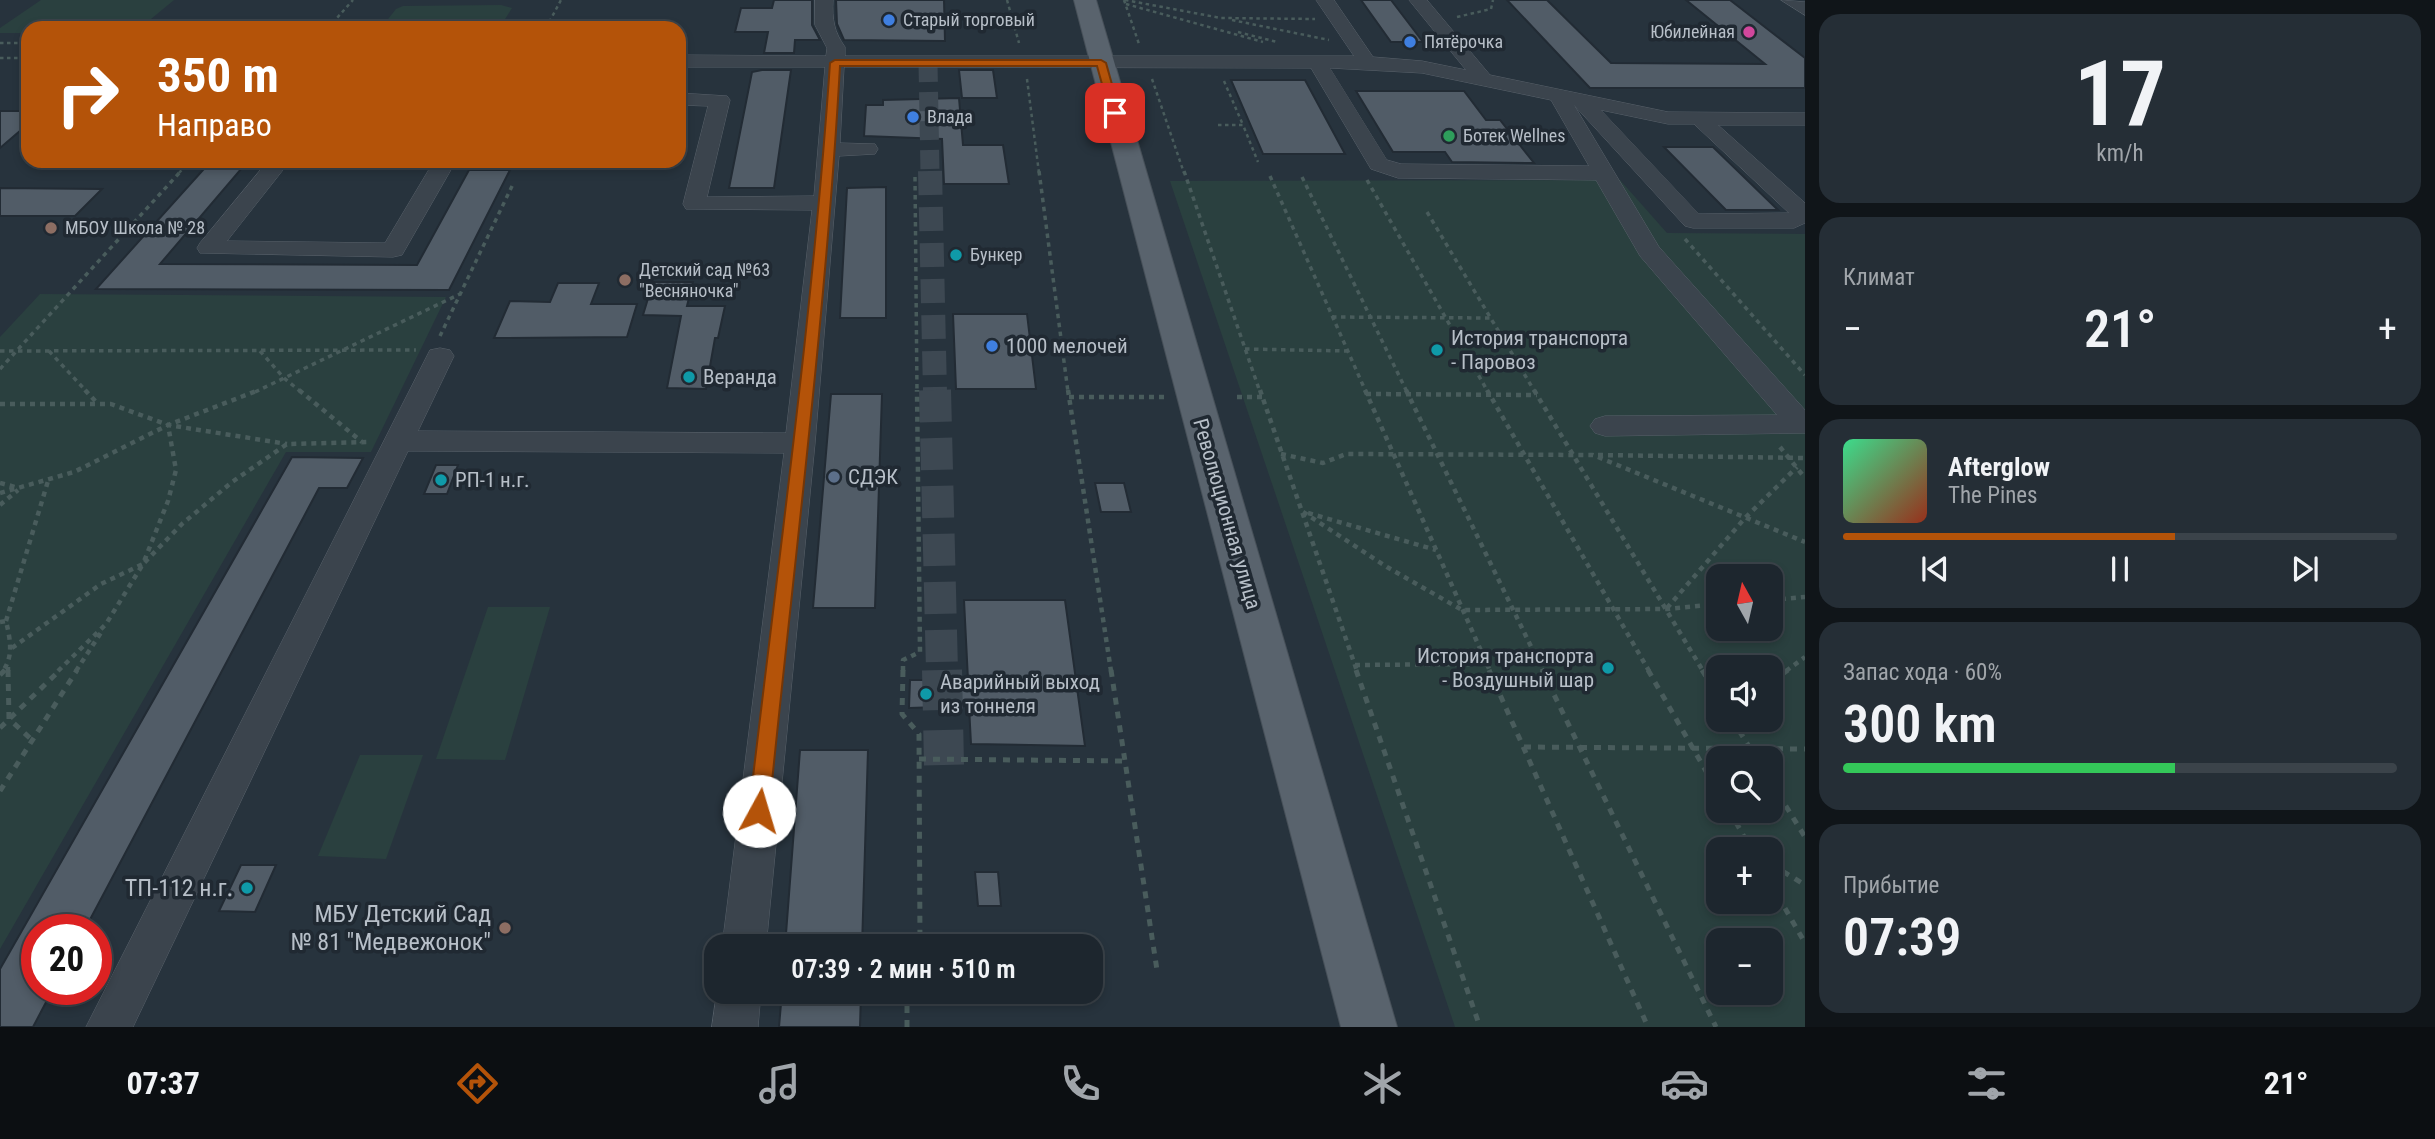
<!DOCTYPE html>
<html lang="ru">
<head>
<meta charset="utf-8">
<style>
	body { margin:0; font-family:"Roboto Condensed",sans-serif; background:#252e36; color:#f1f3f6; height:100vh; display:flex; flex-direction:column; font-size:26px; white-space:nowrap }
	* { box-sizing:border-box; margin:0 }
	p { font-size:23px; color:#a0a5aa }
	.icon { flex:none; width:38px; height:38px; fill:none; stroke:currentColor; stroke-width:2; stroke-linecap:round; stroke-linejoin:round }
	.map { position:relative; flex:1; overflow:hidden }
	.details { display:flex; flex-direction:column; gap:14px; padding:14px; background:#101519; width:630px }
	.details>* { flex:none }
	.banner { position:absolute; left:21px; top:21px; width:665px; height:147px; border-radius:21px; box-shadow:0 4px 10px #0003,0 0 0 2px #3b434a; background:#b45309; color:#fff; overflow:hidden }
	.needle { width:46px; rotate:352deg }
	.tools { position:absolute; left:1706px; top:564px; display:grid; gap:14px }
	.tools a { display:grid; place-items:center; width:77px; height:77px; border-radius:14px; background:#1d262e; box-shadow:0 4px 10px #0003,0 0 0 2px #3b434a; font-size:35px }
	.speed { position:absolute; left:21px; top:914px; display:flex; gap:14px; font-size:35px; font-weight:700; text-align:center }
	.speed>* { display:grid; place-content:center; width:91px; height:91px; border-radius:50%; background:#1d262e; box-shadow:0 4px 10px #0003,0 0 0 2px #3b434a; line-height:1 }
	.speed .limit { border:10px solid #d22; background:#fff; color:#111 }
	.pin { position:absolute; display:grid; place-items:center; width:60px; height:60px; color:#fff; margin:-30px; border-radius:14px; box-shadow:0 4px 10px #0006 }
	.me { position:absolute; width:77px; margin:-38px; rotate:6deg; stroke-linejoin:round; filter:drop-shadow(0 0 5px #0008) }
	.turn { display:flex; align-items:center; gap:24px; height:147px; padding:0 21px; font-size:32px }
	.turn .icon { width:91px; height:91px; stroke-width:2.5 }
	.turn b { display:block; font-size:49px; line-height:60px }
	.big { font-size:52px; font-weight:600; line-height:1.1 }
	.details .tile { flex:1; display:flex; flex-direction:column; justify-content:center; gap:10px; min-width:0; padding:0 24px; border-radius:21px; background:#252e36 }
	.details .dial { align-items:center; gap:0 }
	.dial b { font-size:91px; line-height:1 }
	.song { display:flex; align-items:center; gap:21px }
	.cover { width:84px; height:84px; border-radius:10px; background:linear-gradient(135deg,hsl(150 70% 55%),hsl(10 70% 35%)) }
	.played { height:7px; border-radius:4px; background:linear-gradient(90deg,#b45309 60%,#3b434a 60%) }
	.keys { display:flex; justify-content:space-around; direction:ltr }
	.heat { display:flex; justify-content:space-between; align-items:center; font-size:38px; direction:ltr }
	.charge { height:10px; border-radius:5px; background:linear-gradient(90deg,#34c759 60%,#3b434a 0) }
	.trip { position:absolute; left:704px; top:934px; width:399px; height:70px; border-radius:21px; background:#1d262e; box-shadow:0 4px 10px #0003,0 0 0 2px #3b434a; font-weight:600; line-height:70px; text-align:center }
	.menu { display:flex; height:112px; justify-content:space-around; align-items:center; background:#0c0f12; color:#a0a5aa }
	.menu .icon { width:49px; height:49px }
	.menu .current { color:#b45309 }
	.menu b { font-size:32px; color:#f1f3f6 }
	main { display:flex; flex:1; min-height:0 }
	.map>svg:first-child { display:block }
	.green { fill:#2a403f; fill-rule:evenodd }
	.building { fill:#515c67; stroke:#222b34; stroke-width:2 }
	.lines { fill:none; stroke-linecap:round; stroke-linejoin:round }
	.minor-tunnel-far3 { stroke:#3d4852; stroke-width:19; stroke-dasharray:19 10; stroke-linecap:butt }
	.minor-tunnel-far2 { stroke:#3d4852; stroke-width:24; stroke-dasharray:24 12; stroke-linecap:butt }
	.minor-tunnel-far1 { stroke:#3d4852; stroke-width:32; stroke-dasharray:32 16; stroke-linecap:butt }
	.minor-tunnel { stroke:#3d4852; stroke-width:40; stroke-dasharray:40 20; stroke-linecap:butt }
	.minor-casing { stroke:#59626b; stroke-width:1 }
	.major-casing { stroke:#475059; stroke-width:2 }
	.path-far3 { stroke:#495c5c; stroke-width:2.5; stroke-dasharray:3.5 3.5; stroke-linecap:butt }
	.path-far2 { stroke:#495c5c; stroke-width:3.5; stroke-dasharray:4.5 4.5; stroke-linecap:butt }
	.path-far1 { stroke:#495c5c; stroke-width:4.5; stroke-dasharray:5 5; stroke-linecap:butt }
	.path { stroke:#495c5c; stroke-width:5; stroke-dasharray:7 7; stroke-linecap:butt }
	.minor { fill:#3b444d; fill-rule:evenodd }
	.major { fill:#59636d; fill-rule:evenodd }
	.route { fill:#b45309; stroke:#753606; stroke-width:2 }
	.shop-dot { fill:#3f7fe0; stroke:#202932; stroke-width:2.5 }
	.hotel-dot { fill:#d1479c; stroke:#202932; stroke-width:2.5 }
	.leisure-dot { fill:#2e9e5b; stroke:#202932; stroke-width:2.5 }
	.education-dot { fill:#8d6e63; stroke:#202932; stroke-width:2.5 }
	.culture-dot { fill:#0f9aa8; stroke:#202932; stroke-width:2.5 }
	.service-dot { fill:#5c6f8a; stroke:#202932; stroke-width:2.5 }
	.labels { text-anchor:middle; stroke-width:7; stroke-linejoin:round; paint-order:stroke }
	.far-poi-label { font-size:18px; fill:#b7bfc8; stroke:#202932; text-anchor:start }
	.poi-label { font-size:21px; fill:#b7bfc8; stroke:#202932; text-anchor:start }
	.street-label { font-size:21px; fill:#b7bfc8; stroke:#202932 }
	.near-poi-label { font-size:24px; fill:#b7bfc8; stroke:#202932; text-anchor:end }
</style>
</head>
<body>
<main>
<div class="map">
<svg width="1805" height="1027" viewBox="0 0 1805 1027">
	<rect width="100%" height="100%" fill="#27333d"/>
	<!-- green -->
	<g class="green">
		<polygon points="41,0 174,0 140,28 28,28 28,33 0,33 0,28"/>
		<polygon points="501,5 512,8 502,24 487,28 391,28 385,23 396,9 403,6"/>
		<path d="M1620,180L1667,233L1805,234V1027H1455L1170,181ZM1718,576H1771V628H1718ZM1718,667H1771V719H1718ZM1718,758H1771V810H1718ZM1718,849H1771V901H1718ZM1718,940H1771V992H1718Z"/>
		<polygon points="40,294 446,297 371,452 286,452 0,949 0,337"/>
		<polygon points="488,607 550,607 505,760 436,759"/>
		<polygon points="360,755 423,755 386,859 318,856"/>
	</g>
	<!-- building -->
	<g class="building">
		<polygon points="774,0 812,0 812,25 820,40 795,40 794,53 764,53 768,32 735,32 741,8 772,8"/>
		<polygon points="836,0 944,0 945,41 844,40 837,24"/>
		<polygon points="1361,0 1391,0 1423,42 1391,42"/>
		<polygon points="1507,0 1547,0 1611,63 1765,64 1686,0 1730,0 1805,58 1805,88 1590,88"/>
		<polygon points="762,70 791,70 774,188 729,188 752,72"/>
		<polygon points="959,70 993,70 997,98 962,98"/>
		<polygon points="1231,80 1305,80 1345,154 1263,154"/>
		<polygon points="1356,91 1464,91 1486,120 1500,120 1534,163 1452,162 1445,152 1393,152"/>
		<polygon points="959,98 963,145 1003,145 1009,184 944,184 942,139 864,136 866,105 883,105 883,100"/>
		<polygon points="0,111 28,111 28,124 0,148"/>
		<polygon points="1664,147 1713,147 1778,210 1726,210"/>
		<polygon points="211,161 248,161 160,264 417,265 469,170 510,170 449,290 96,289"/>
		<polygon points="886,187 886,318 840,318 847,188"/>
		<polygon points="0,188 102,189 75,216 0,216"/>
		<polygon points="653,282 693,282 687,306 725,306 718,338 715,338 706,389 667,388 681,316 643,315"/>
		<polygon points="558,283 599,283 591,304 637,304 627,337 494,338 510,301 550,302"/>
		<polygon points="953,314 1027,314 1036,389 956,389"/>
		<polygon points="831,394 882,394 875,608 813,608"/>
		<polygon points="292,457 363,458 347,488 319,488 85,929 37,929 37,989 53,989 33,1027 0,1027 0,969"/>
		<polygon points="436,465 458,465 447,494 424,494"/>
		<polygon points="1095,483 1124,483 1131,512 1101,512"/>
		<polygon points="964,600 1065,600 1085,746 971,744 969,706 909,708 910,680 968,680"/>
		<polygon points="800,750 868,750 862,947 785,947"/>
		<polygon points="241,865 276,865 255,912 219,911"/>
		<polygon points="975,872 998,872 1001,906 978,906"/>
		<polygon points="782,992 861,992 860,1027 779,1027"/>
	</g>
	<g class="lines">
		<!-- minor-tunnel-far3 -->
		<polyline class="minor-tunnel-far3" points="928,63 930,173"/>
		<!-- minor-tunnel-far2 -->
		<polyline class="minor-tunnel-far2" points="930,171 935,392"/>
		<!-- minor-tunnel-far1 -->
		<polyline class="minor-tunnel-far1" points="935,390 942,671"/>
		<!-- minor-tunnel -->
		<polyline class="minor-tunnel" points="942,670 944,765"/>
		<defs>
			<g id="minor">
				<path d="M815,0H833C832,19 834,32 845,47V56H1354L1316,0H1334L1373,57L1422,61L1466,70L1409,0H1427L1490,75L1668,112L1805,113V125H1718L1805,203V223L1794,228H1693L1685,226L1574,105L1659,247L1805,410V433L1605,436L1595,433L1590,426L1595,419L1605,416L1777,415L1640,256L1596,180L1398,178L1371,169L1311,68L844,67L840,143L875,144L878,149L875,154L839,156L815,443L766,947H722L784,453L408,451L133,1027H86L430,350L440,348L450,350L454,356L418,431L786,433L812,210L686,209L683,204L708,106L679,105V93L727,96L730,100L707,197L814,196L825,67H679V55L826,56L827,48L815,25ZM1330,68L1422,73L1551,100L1589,166L1401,164L1387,160ZM1601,110L1668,124H1694L1789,213L1699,214Z"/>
				<polygon points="1781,0 1805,2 1805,15"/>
				<polygon points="268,161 290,161 227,241 385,243 434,161 456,161 402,255 393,257 200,253 197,248 200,243"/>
				<polygon points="717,992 761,992 758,1027 712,1027"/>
			</g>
			<polygon id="major" points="1074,0 1096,0 1397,1027 1341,1027"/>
		</defs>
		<!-- minor casing -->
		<use href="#minor" class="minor-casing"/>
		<!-- major casing -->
		<use href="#major" class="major-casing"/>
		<!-- path-far3 -->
		<g class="path-far3">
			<polyline points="1007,0 1019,43"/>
			<polyline points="1124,0 1139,44"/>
			<polyline points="1125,0 1221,18 1315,19"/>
			<polyline points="1126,4 1263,42"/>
			<polyline points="1457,17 1491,9 1493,0"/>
			<polyline points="1232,20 1329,40"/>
			<polyline points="328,28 353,0"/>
			<polyline points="546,28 561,0"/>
			<polyline points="1238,32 1277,42"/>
			<polyline points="0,43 28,43"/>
			<polyline points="0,58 28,58"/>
			<polyline points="1027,79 1039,173"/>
			<polyline points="1152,79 1184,173"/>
			<polyline points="1224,81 1243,125"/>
			<polyline points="1218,125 1243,125 1258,162"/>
			<polyline points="179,173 190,161"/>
		</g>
		<!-- path-far2 -->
		<g class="path-far2">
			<polyline points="1039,171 1068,392"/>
			<polyline points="1184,171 1260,392"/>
			<polyline points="1270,176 1366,392"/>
			<polyline points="915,177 917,392"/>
			<polyline points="1302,177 1407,392"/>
			<polyline points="1367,180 1488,392"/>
			<polyline points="1427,212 1535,392"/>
			<polyline points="1685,239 1805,375"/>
			<polyline points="1332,317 1490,318"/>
			<polyline points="440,336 514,182"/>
			<polyline points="1245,349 1347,351"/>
			<polyline points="0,351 416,350"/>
			<polyline points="49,351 87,392"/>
			<polyline points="260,351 284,378 301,392"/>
			<polyline points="0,369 181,171"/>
			<polyline points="255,392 460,294"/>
		</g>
		<!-- path-far1 -->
		<g class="path-far1">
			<polyline points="85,390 98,404"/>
			<polyline points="299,390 362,442"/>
			<polyline points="1068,390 1111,671"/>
			<polyline points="1260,390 1357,671"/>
			<polyline points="1365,390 1490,671"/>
			<polyline points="1406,390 1543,671"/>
			<polyline points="1487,390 1649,671"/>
			<polyline points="1534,390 1703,671"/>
			<polyline points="1366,394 1537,395"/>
			<polyline points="1069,397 1166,397"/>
			<polyline points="1237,397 1262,397"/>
			<polyline points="0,404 111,404 168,425 287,444"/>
			<polyline points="1780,447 1805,478"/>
			<polyline points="1281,454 1323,463 1346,454 1593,455 1805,542"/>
			<polyline points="1598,455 1805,458"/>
			<polyline points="0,483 19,488"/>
			<polyline points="0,493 74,472 168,425 259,390"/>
			<polyline points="0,505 18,490"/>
			<polyline points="1303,512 1387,567 1462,610 1667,609 1718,604"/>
			<polyline points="1308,513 1436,550"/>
			<polyline points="1771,600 1805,597"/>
			<polyline points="1667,608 1745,518 1797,467"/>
			<polyline points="6,621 48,481"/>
			<path d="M0,622L6,621C10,639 14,655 3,671"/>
			<polyline points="12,648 101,584 143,564 168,501 176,470 168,425"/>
			<polyline points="1355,665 1487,664"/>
			<polyline points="8,667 8,671"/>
			<polyline points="58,671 106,624 143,564 182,524 232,482 287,444 369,442"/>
			<polyline points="76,671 102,631"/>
			<polyline points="903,671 903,660 920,652 917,390"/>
			<polyline points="1786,671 1805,657"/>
		</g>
		<!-- path -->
		<g class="path">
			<polyline points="8,670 9,719 32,740"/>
			<polyline points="903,670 902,714 919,734 920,947"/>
			<polyline points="1111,670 1157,970"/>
			<polyline points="1356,670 1480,1027"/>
			<polyline points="1489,670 1648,1027"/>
			<polyline points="1542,670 1716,1027"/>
			<polyline points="1648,670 1718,792"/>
			<polyline points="1702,670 1718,696"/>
			<polyline points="0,675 5,670"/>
			<polyline points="1771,682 1788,670"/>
			<polyline points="1732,719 1756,758"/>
			<polyline points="0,728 60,670"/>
			<polyline points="1524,747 1805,749"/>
			<polyline points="919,759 1126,761"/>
			<polyline points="1771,782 1805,837"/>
			<polyline points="0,791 77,670"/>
			<polyline points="1729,810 1751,849"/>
			<polyline points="1771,864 1805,885"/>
			<polyline points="1771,884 1805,943"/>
			<polyline points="907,992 907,1027"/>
		</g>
		<!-- minor -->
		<use href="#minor" class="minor"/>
		<!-- major -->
		<use href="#major" class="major"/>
	</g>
	<!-- route -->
	<path class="route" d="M835,60H1101L1106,63L1120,113L1115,116L1110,113L1097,66H840C826,314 794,563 769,811L766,817L759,820L752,817L749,811C778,562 813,313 830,63Z"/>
	<!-- markers -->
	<g class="shop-dot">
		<circle cx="889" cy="20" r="7"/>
		<circle cx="1410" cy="42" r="7"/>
		<circle cx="913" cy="117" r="7"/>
		<circle cx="992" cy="346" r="7"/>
	</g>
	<circle class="hotel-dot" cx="1749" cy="32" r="7"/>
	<circle class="leisure-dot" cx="1449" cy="136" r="7"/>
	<g class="education-dot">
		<circle cx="51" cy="228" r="7"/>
		<circle cx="625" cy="280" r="7"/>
		<circle cx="505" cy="928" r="7"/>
	</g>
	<g class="culture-dot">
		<circle cx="956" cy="255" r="7"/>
		<circle cx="1437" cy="350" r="7"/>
		<circle cx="689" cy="377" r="7"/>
		<circle cx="441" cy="480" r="7"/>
		<circle cx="1608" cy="668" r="7"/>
		<circle cx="926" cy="694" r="7"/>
		<circle cx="247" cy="888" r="7"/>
	</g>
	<circle class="service-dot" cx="834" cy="477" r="7"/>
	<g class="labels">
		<!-- far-poi labels -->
		<g class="far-poi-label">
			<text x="903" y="26">Старый торговый</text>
			<text x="1735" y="38" text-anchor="end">Юбилейная</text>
			<text x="1424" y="48">Пятёрочка</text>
			<text x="927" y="123">Влада</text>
			<text x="1463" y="142">Ботек Wellnes</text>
			<text x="65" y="234">МБОУ Школа № 28</text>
			<text x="970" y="261">Бункер</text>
			<text x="639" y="276">Детский сад №63<tspan x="639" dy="21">"Весняночка"</tspan></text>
		</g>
		<!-- poi labels -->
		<g class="poi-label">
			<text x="1451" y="345">История транспорта<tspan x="1451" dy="24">- Паровоз</tspan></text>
			<text x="1006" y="353">1000 мелочей</text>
			<text x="703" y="384">Веранда</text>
			<text x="848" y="484">СДЭК</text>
			<text x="455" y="487">РП-1 н.г.</text>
			<text x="1594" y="663" text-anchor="end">История транспорта<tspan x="1594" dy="24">- Воздушный шар</tspan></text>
			<text x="940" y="689">Аварийный выход<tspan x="940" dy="24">из тоннеля</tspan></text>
		</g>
		<!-- street labels -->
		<g class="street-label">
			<text transform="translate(1227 514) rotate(74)" y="7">Революционная улица</text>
		</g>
		<!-- near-poi labels -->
		<g class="near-poi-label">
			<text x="233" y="896">ТП-112 н.г.</text>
			<text x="491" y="922">МБУ Детский Сад<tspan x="491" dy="28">№ 81 "Медвежонок"</tspan></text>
		</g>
	</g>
</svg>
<div class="tools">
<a><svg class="needle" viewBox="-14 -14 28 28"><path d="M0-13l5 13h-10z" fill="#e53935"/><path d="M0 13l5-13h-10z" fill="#a0a5aa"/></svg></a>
<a><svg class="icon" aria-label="sound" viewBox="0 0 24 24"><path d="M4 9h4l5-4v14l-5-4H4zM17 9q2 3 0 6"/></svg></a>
<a><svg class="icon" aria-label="search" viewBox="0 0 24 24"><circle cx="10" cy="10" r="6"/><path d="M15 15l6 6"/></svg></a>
<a>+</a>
<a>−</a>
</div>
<div class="speed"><div class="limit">20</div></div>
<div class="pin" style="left:1115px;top:113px;background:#d93025"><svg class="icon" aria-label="arrive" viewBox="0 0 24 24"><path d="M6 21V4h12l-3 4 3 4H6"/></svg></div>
<svg class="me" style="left:759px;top:811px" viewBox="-20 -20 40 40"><circle r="19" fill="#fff"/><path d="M0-13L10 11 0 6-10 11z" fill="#b45309"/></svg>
<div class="trip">07:39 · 2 мин · 510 m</div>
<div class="banner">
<div class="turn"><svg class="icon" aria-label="right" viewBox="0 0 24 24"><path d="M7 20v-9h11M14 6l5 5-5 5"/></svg><div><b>350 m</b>Направо</div></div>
</div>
</div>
<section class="details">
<div class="tile dial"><b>17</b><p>km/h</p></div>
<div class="tile"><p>Климат</p>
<div class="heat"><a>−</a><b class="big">21°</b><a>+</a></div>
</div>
<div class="tile">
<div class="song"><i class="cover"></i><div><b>Afterglow</b><p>The Pines</p></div></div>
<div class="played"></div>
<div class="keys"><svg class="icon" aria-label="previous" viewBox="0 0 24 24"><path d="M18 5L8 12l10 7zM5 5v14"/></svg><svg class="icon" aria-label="pause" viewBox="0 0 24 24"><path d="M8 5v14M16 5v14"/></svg><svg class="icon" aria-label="next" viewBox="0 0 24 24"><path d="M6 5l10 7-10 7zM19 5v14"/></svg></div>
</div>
<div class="tile"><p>Запас хода · 60%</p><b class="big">300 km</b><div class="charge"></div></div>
<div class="tile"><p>Прибытие</p><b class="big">07:39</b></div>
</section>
</main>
<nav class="menu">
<b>07:37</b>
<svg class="icon current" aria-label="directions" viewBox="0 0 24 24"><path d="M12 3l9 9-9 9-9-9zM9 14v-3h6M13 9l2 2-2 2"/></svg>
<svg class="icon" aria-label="music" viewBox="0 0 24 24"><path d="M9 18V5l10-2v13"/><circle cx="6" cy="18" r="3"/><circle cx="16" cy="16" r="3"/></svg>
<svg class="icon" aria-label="phone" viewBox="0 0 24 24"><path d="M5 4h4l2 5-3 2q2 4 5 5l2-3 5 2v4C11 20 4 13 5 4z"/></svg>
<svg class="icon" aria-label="climate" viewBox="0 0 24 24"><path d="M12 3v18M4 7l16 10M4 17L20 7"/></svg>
<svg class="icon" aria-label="car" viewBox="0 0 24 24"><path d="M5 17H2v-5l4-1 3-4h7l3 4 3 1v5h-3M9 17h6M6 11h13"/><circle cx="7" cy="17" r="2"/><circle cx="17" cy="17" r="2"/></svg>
<svg class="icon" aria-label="filters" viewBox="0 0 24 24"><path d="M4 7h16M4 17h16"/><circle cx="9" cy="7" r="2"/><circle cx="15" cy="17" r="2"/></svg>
<b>21°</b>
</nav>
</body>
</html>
